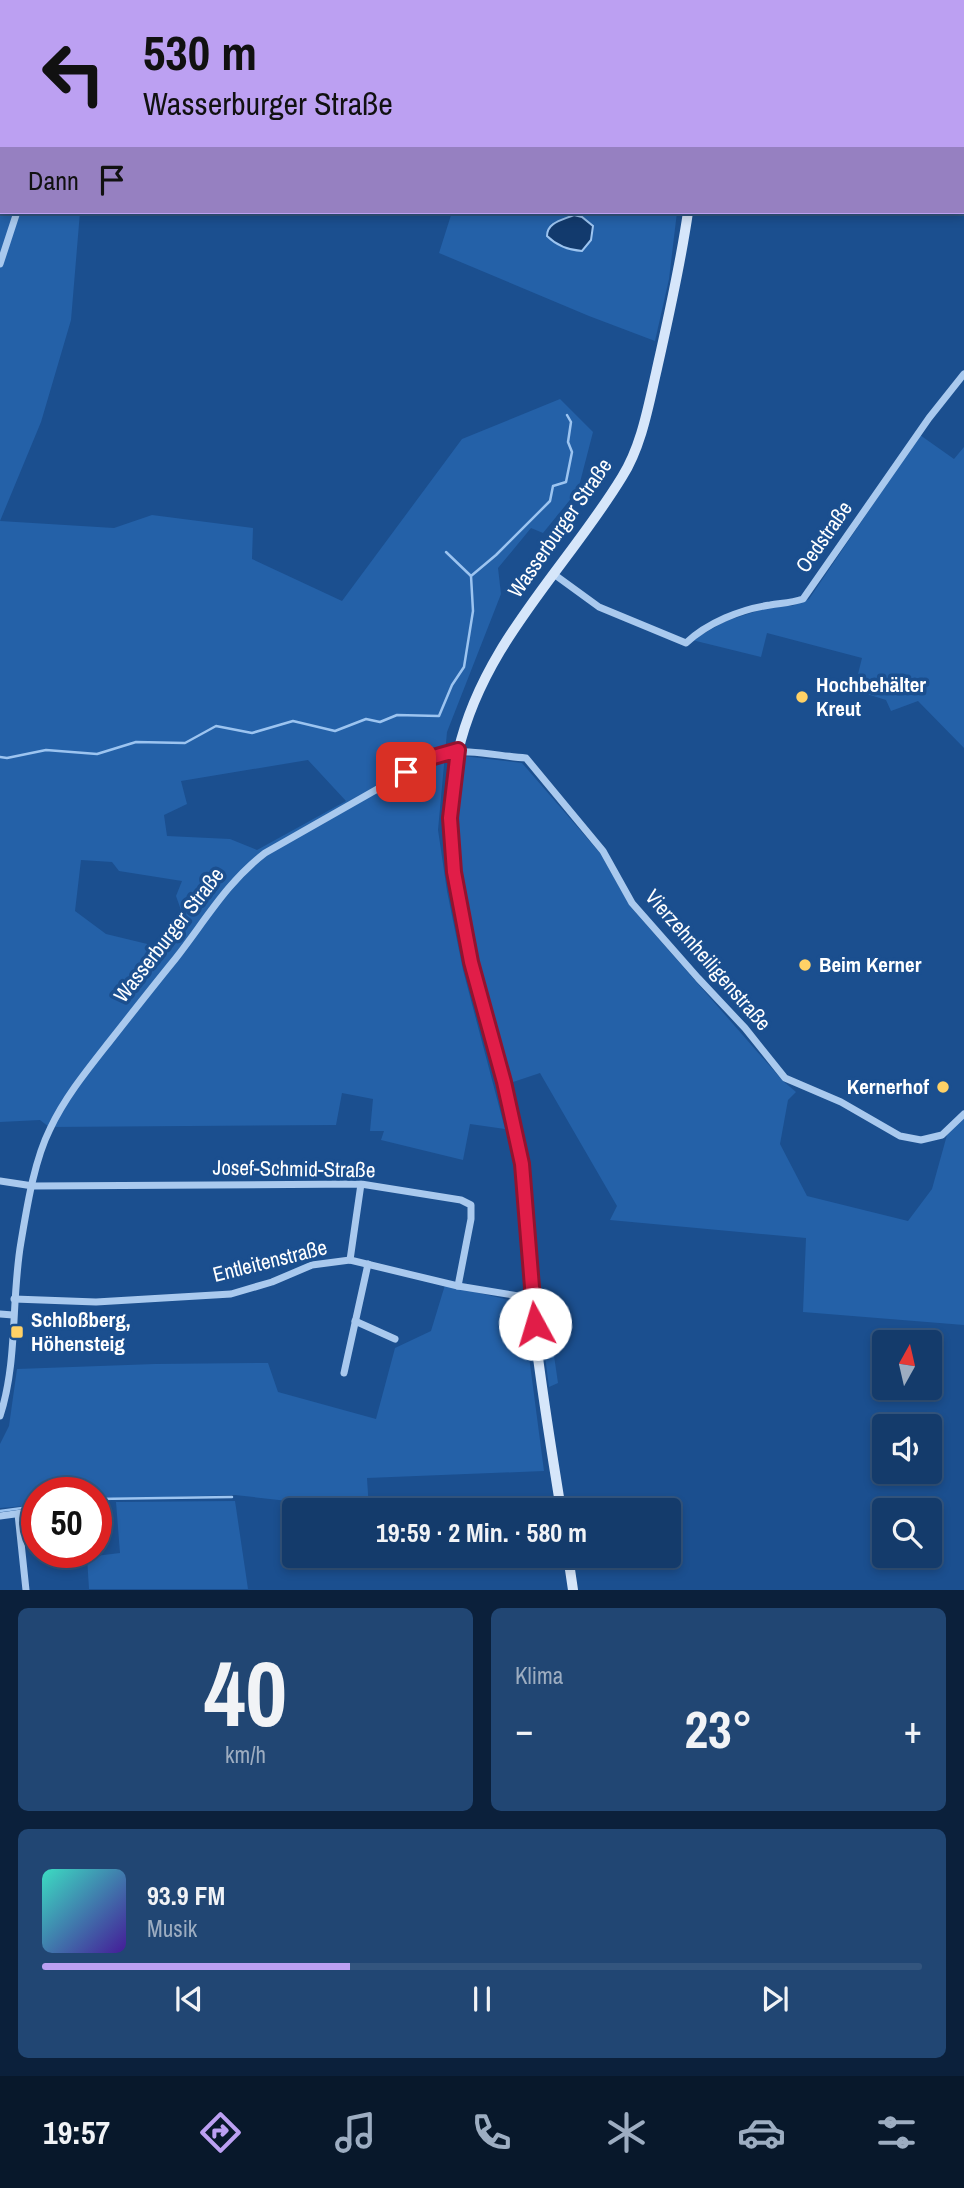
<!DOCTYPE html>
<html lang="de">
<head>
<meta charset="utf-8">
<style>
	body { margin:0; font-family:"Archivo Narrow",sans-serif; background:#214673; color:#f1f3f6; height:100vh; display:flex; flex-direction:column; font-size:26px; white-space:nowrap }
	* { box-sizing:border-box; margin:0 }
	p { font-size:23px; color:#9dadc1 }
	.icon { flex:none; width:38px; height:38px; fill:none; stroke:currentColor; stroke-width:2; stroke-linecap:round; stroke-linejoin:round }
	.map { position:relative; height:1590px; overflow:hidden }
	.side { display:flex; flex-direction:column; gap:18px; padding:18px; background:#0b203b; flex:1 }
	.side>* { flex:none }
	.top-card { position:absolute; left:0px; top:0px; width:964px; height:214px; box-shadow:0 4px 10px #0003,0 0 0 2px #33557e; background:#bca0f2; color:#111; overflow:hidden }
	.needle { width:46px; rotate:8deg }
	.fabs { position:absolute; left:872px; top:1330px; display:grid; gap:14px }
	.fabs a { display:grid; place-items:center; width:70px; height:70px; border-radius:7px; background:#143b6b; box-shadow:0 4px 10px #0003,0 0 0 2px #33557e; font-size:35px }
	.speed { position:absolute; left:21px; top:1477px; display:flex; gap:14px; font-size:35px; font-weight:700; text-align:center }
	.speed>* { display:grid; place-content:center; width:91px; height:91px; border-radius:50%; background:#143b6b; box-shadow:0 4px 10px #0003,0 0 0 2px #33557e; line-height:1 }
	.speed .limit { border:10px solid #d22; background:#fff; color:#111 }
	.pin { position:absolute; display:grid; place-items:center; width:60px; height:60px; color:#fff; margin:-30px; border-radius:14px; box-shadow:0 4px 10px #0006 }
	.me { position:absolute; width:77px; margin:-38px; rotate:354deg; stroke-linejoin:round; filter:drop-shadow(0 0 5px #0008) }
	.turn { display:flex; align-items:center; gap:24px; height:147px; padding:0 28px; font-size:32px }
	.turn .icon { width:91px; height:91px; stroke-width:2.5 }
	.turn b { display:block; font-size:49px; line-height:60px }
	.then { display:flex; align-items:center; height:66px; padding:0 28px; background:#0003; gap:14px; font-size:26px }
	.big { font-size:52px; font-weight:700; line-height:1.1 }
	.side .widget { flex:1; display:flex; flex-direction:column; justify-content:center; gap:10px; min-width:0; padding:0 24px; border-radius:10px; background:#214673 }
	.side .dial { align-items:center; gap:0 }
	.dial b { font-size:91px; line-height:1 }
	.song { display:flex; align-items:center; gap:21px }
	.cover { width:84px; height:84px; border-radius:10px; background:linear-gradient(135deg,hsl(170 70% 55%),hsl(260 70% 35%)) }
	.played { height:7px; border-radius:4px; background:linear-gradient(90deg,#bca0f2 35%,#33557e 35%) }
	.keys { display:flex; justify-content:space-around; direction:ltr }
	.heat { display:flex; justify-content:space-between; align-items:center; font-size:38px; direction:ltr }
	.side .tiles { flex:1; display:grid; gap:18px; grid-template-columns:1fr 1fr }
	.widget:last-child { grid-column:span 2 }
	.trip { position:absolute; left:282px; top:1498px; width:399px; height:70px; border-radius:7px; background:#143b6b; box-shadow:0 4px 10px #0003,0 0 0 2px #33557e; font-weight:700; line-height:70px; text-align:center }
	.tabs { display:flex; height:112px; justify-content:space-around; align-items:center; background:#08182b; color:#9dadc1 }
	.tabs .icon { width:49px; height:49px }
	.tabs .current { color:#bca0f2 }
	.tabs b { font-size:32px; color:#f1f3f6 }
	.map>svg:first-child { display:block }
	.green { fill:#2461a8; fill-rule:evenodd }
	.water { fill:#123a6d; stroke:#9cc4f0; stroke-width:2 }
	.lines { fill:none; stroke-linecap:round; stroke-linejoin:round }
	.stream { stroke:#9cc4f0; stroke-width:2.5 }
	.minor { stroke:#a9c9ee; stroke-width:7 }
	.secondary { stroke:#d6e6fa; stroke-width:10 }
	.route-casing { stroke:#92132f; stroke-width:18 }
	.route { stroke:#e11d48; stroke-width:12 }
	.poi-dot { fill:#ffd166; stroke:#1b4f8f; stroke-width:2.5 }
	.labels { text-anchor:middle; stroke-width:7; stroke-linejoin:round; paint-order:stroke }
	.street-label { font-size:21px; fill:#fff; stroke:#1b4f8f }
	.poi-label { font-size:21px; font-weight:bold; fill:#fff; stroke:#1b4f8f; text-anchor:start }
</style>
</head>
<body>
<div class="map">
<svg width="964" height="1590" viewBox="0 0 964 1590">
	<rect width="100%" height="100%" fill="#1b4f8f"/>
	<!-- green -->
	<g class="green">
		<path d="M0,0H81V2H2V212H80L71,320L41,422L0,521L114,528L152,515L253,528L252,559L342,601L462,439L560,399L593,432L578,490L543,533L531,528L498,568L501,594L447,732L438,830L447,891L463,970L505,1129L470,1124L463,1160L381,1140L384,1131H370L373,1099L342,1093L336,1125L49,1127L40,1120L0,1122ZM308,760L346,801L257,850L230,839L167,836L164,815L187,804L181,781ZM81,860L112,862L119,871L182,881L176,896L186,924L168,949L106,934L75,911Z"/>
		<path d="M452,212H677L669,279L655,341L589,316L439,253ZM574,215L582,217L593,226L591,240L551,224Z"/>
		<polygon points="920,435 954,459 964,447 964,748 918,701 891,711 886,700 854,690 862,658 767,633 761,657 692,640 726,621 773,606 792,606 809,599"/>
		<path d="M463,756L522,763L600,853L630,906L782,1080L796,1092L788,1100L780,1144L807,1196L908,1221L932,1189L947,1135L964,1116V1325L803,1312L806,1238L610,1220L617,1206L540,1073L510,1083C483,977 444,866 463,756Z"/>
		<polygon points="445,1285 522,1303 544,1471 367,1478 369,1510 235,1495 96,1499 96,1493 37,1493 37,1505 0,1508 0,1444 9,1426 17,1369 155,1364 268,1363 278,1392 376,1419 395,1348 431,1331"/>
		<polygon points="540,1317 550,1328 558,1383 549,1387"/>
		<polygon points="235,1501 248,1589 89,1589 87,1557 120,1553 116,1502"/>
	</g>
	<!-- water -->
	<path class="water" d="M574,215L582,217L593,226L591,240L582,251C568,250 557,246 547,236C547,222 563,220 574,215Z"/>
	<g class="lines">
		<!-- stream -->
		<g class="stream">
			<polyline points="446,552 471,576"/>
			<polyline points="0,757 7,758 46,750 97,754 136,742 185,743 216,726 252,733 293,721 335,731 366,719 380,722 397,715 439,716 452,685 464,667 473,611 471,576 496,555 550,501 553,486 566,482 572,452 568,442 571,422 567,415"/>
			<polyline points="96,1499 232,1497"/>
			<polyline points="0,1511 37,1506"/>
		</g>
		<!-- minor -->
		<g class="minor">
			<polyline points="20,2 20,0"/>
			<polyline points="962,76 964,75"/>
			<polyline points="0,264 17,212"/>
			<path d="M555,575L599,607L686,643C707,623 741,609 770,605C782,603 791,603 803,599L929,418L964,374"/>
			<polyline points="0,1181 33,1186 361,1184 461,1200 471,1205 471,1219 458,1286"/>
			<polyline points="350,1260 361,1184"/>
			<polyline points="14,1299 96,1302 231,1294 272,1282 312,1265 350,1260 458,1286 531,1298"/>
			<polyline points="0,1314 13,1315"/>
			<polyline points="355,1321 395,1339"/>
			<polyline points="344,1373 368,1264"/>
			<path d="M0,1416C18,1361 11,1299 21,1242C27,1207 34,1161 50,1129C65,1097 88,1069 110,1041C132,1013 154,985 176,958C205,921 227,882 265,853L439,754C468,748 497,756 526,758L603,851L632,903L698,978L745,1028L785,1078L841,1102L900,1136L921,1140L942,1135L964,1114"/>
			<polyline points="18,1514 26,1590"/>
			<polyline points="0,1516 37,1511"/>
		</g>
		<!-- secondary -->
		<g class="secondary">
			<polyline points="747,2 747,0"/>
			<path d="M561,1510C550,1440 538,1370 531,1299C527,1254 528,1208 522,1162C502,1028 427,890 458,752C483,643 566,569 622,477C641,447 648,408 656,373C668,319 680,268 688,212"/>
			<polyline points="568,1556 573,1590"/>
		</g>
	</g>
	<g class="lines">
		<defs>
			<polyline id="route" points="406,772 430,758 458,750 450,818 454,872 471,962 504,1082 522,1164 535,1324"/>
		</defs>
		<!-- route casing -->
		<use href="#route" class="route-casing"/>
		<!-- route -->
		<use href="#route" class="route"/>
	</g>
	<!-- markers -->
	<g class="poi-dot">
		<circle cx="802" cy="697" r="7"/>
		<circle cx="805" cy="965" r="7"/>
		<circle cx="943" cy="1087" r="7"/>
		<rect x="10" y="1325" width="14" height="14" rx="3.5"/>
	</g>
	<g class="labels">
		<!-- street labels -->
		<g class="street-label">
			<text transform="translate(560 528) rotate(-55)" y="7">Wasserburger Straße</text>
			<text transform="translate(824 537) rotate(-55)" y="7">Oedstraße</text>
			<text transform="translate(169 935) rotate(-52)" y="7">Wasserburger Straße</text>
			<text transform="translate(708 960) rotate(49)" y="7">Vierzehnheiligenstraße</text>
			<text transform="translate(294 1169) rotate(1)" y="7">Josef-Schmid-Straße</text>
			<text transform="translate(270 1261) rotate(-14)" y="7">Entleitenstraße</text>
		</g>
		<!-- poi labels -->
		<g class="poi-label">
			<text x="816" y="692">Hochbehälter<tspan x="816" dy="24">Kreut</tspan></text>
			<text x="819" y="972">Beim Kerner</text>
			<text x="929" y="1094" text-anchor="end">Kernerhof</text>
			<text x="31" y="1327">Schloßberg,<tspan x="31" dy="24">Höhensteig</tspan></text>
		</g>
	</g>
</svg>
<div class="fabs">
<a><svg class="needle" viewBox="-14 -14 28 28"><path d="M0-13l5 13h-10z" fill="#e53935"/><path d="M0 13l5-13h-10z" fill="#9dadc1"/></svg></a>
<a><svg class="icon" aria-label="sound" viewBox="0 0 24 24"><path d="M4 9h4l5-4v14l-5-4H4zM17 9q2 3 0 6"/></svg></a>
<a><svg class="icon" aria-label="search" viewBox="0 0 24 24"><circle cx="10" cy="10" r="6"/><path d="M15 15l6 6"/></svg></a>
</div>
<div class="speed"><div class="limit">50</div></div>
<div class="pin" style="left:406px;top:772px;background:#d93025"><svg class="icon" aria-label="arrive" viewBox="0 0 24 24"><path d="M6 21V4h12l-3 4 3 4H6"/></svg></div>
<svg class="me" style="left:535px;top:1324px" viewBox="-20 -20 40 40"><circle r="19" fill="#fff"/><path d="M0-13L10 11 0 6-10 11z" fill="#e11d48"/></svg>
<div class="trip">19:59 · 2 Min. · 580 m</div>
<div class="top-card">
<div class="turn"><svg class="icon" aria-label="left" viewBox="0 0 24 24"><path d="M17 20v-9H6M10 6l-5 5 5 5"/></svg><div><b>530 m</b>Wasserburger Straße</div></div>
<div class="then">Dann<svg class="icon" aria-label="arrive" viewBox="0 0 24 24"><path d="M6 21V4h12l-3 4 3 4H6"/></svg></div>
</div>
</div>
<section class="side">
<div class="tiles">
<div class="widget dial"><b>40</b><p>km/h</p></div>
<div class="widget"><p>Klima</p>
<div class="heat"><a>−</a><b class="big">23°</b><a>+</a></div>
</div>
<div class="widget">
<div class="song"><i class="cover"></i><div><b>93.9 FM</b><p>Musik</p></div></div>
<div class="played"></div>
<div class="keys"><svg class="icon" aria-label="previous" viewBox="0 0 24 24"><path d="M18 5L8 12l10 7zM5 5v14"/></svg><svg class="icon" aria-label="pause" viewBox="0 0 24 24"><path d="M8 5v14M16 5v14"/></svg><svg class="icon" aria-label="next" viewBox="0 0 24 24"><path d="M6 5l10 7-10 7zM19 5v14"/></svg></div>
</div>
</div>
</section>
<nav class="tabs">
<b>19:57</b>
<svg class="icon current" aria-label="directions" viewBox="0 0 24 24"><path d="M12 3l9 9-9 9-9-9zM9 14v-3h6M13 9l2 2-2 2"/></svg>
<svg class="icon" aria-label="music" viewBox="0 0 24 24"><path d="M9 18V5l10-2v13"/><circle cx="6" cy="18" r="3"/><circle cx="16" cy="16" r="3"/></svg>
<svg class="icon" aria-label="phone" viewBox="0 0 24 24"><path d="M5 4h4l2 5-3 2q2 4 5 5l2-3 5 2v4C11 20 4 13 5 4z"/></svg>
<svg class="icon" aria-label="climate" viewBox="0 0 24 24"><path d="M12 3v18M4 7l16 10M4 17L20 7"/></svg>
<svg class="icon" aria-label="car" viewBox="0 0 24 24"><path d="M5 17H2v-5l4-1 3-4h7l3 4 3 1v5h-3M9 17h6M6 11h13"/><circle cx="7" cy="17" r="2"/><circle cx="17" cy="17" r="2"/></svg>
<svg class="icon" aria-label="filters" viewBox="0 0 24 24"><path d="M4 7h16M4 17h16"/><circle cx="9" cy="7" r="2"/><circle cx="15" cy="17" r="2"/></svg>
</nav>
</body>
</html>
